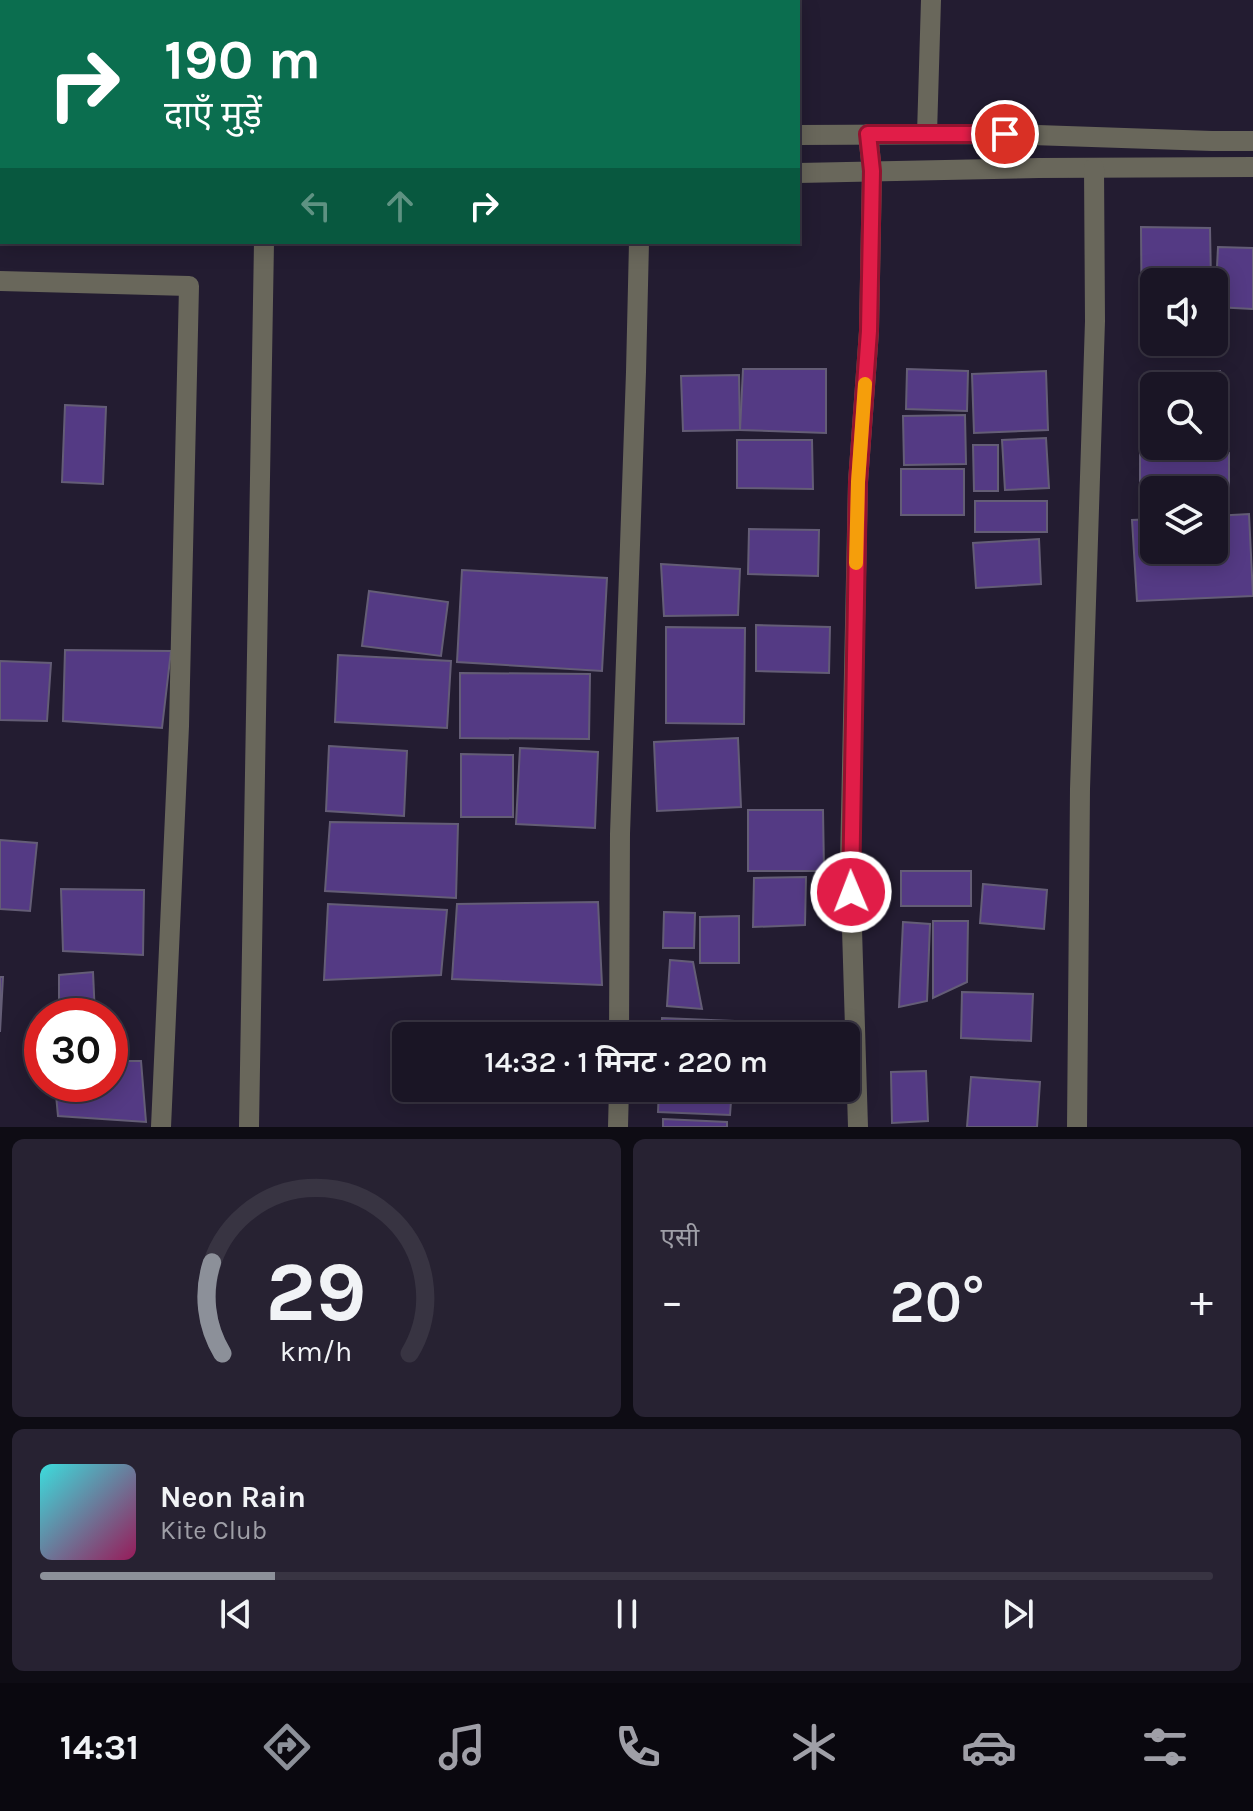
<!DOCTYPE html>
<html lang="hi">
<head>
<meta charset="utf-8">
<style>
	body { margin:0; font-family:Karla,"Noto Sans Devanagari",sans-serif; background:#272232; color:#f1f3f6; height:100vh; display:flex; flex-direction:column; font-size:30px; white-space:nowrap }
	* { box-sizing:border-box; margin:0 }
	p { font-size:26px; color:#9f9fa7 }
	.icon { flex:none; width:44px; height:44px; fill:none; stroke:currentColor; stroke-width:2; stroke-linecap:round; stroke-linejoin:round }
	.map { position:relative; height:1127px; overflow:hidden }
	.sheet { display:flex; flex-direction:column; gap:12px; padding:12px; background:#0e0c14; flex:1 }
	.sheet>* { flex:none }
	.top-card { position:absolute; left:0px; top:0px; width:800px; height:244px; box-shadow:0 4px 20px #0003,0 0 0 2px #383442; background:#0b6e4f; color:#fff; overflow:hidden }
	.fabs { position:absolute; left:1140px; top:268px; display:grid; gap:16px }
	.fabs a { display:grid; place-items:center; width:88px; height:88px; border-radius:12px; background:#1a1525; box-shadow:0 4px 20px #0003,0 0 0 2px #383442; font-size:40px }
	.speed { position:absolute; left:24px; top:998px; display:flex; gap:16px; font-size:40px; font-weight:700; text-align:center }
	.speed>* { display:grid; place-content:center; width:104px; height:104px; border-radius:50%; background:#1a1525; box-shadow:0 4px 20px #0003,0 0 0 2px #383442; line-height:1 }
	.speed .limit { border:12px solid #d22; background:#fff; color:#111 }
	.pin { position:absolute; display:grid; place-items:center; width:68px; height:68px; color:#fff; margin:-34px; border:4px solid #fff; border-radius:50%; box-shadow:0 2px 8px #0007 }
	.me { position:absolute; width:88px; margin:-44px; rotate:359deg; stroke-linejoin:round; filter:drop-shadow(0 0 6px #0008) }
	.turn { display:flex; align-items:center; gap:28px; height:168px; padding:0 32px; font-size:36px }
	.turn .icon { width:104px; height:104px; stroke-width:2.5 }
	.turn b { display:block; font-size:56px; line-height:68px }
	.lanes { display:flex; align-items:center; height:76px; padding:0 32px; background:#0003; justify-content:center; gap:40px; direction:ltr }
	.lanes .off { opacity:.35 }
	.big { font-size:60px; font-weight:600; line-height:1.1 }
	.sheet .card { flex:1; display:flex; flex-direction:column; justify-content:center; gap:12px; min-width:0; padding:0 28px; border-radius:12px; background:#272232 }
	.sheet .dial { align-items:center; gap:0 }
	.dial svg { height:208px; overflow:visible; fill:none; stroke:#383442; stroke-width:7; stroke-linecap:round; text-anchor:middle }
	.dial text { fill:#f1f3f6; stroke:none }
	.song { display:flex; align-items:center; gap:24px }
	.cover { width:96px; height:96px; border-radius:12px; background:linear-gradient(135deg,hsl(180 70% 55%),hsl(330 70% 35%)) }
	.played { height:8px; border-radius:4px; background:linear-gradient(90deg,#8c9099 20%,#383442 20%) }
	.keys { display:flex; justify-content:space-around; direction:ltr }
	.heat { display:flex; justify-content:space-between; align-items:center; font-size:44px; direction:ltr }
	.sheet .tiles { flex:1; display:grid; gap:12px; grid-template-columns:1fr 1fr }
	.card:last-child { grid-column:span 2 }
	.trip { position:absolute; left:392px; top:1022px; width:468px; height:80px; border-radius:12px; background:#1a1525; box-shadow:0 4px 20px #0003,0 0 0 2px #383442; font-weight:600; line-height:80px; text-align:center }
	.tabs { display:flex; height:128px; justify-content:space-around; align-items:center; background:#0a080f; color:#9f9fa7 }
	.tabs .icon { width:56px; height:56px }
	.tabs .selected { color:#8c9099 }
	.tabs b { font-size:36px; color:#f1f3f6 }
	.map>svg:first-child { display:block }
	.building { fill:#543a84; stroke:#645d76; stroke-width:2 }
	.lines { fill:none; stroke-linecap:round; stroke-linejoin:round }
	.minor { stroke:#69675b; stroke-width:20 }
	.route-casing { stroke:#92132f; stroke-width:20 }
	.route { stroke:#e11d48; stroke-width:14 }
	.slow { stroke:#f59e0b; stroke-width:14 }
</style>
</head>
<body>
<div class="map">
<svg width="1253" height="1127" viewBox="0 0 1253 1127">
	<rect width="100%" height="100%" fill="#231c31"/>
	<!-- building -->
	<g class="building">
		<polygon points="385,0 463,0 461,2 383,2"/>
		<polygon points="1141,227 1210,228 1211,282 1154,282 1154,342 1211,342 1211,349 1142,349"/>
		<polygon points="1218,247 1253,248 1253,309 1215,307"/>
		<polygon points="743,369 826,369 826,433 740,430"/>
		<polygon points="907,369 968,371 967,411 906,409"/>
		<polygon points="1046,371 1048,430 974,433 972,374"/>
		<polygon points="1174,371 1220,371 1221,420 1214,420 1214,386 1175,386"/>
		<polygon points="739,375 740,430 683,431 681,376"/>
		<polygon points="65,405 106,407 103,484 62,482"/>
		<polygon points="965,415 966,464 904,465 903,416"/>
		<polygon points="1046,438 1049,488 1005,490 1002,440"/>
		<polygon points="737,440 812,440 813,489 737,488"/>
		<polygon points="973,445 998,445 998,491 974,491"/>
		<polygon points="1140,453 1229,453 1229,507 1214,507 1214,490 1154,490 1154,507 1140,507"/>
		<rect x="901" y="469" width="63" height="46"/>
		<rect x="975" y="501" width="72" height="31"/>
		<polygon points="1249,514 1253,596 1137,601 1132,520 1154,519 1154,550 1214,550 1214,516"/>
		<polygon points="749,529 819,530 818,576 748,574"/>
		<polygon points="1039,539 1041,584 976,588 973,543"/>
		<polygon points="661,564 740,569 738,615 664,616"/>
		<polygon points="462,570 607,578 602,671 457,662"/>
		<polygon points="369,591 448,602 441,656 362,646"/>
		<polygon points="756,625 830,627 829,673 756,671"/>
		<polygon points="666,627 745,628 744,724 666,723"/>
		<polygon points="65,650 171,651 162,728 63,721"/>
		<polygon points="338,655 451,661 447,728 335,722"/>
		<polygon points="0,661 51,663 47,721 0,720"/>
		<polygon points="460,673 590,674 589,739 460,738"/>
		<polygon points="738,738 741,807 657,811 654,742"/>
		<polygon points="329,746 407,751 404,816 326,811"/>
		<polygon points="520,748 598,752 595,828 516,824"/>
		<polygon points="461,754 513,755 513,817 461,817"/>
		<polygon points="748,810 823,810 824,871 748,871"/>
		<polygon points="330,822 458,824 456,898 325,891"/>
		<polygon points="0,840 37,843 30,911 0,909"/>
		<rect x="901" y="871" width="70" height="35"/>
		<polygon points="806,877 805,925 753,927 754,878"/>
		<polygon points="983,884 1047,890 1044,929 980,923"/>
		<polygon points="61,889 144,890 143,955 63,951"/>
		<polygon points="598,902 602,985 452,979 457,904"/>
		<polygon points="328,904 447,910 441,975 324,980"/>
		<polygon points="664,912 695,913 694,948 663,948"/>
		<polygon points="739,916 739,963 700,963 700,917"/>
		<polygon points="933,921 968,921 967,982 933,998"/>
		<polygon points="903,922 930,924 927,1001 899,1007"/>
		<polygon points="670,960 693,962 702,1009 667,1006"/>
		<polygon points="93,972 95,1016 59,1016 59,975"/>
		<polygon points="0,977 3,977 0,1032"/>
		<polygon points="962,992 1033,994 1031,1041 961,1038"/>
		<polygon points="662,1018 734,1021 734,1036 661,1036"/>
		<rect x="742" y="1026" width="64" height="10"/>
		<polygon points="110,1061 141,1061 146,1122 58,1116 55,1084 110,1084"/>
		<polygon points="926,1071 928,1121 892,1123 891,1072"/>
		<polygon points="971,1077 1040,1082 1037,1127 967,1127"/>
		<polygon points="659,1088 732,1088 730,1115 658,1112"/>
		<polygon points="663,1119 727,1122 727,1127 663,1127"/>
	</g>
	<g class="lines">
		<!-- minor -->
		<g class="minor">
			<polyline points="212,0 213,2"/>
			<polyline points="927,134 931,0"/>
			<polyline points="798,135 1005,134 1212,141 1253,141"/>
			<polyline points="0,150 2,150"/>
			<polyline points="798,173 1039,168 1253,167"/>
			<polyline points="0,188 2,188"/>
			<polyline points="0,281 189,286 179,726 161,1127"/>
			<polyline points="619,1036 620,834 636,372 639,242"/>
			<polyline points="249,1127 264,242"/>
			<polyline points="618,1127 619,1088"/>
			<polyline points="858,1127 850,863 858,482 869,331 872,171 868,134"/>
			<polyline points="1077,1127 1080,789 1095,321 1094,168"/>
		</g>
	</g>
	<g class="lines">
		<defs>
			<polyline id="route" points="851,892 858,482 869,331 872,171 868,134 1005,134"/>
		</defs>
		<!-- route casing -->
		<use href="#route" class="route-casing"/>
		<!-- route -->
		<use href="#route" class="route"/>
		<!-- slow -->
		<polyline class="slow" points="856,563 858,482 865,384"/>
	</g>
</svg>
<div class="fabs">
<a><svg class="icon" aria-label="sound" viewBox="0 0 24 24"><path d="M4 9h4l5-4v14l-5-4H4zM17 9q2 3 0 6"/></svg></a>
<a><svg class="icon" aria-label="search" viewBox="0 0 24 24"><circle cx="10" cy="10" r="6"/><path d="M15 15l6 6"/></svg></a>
<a><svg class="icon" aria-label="layers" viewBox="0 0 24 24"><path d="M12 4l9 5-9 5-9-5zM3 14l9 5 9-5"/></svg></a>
</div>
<div class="speed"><div class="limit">30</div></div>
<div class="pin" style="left:1005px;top:134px;background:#d93025"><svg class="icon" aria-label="arrive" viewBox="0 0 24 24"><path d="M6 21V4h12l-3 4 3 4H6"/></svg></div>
<svg class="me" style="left:851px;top:892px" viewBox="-20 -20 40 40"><circle r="17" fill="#e11d48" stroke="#fff" stroke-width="3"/><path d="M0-11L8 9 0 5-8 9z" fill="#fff"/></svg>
<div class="trip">14:32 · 1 मिनट · 220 m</div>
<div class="top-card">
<div class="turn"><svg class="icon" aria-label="right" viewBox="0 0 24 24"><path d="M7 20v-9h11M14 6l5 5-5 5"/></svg><div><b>190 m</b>दाएँ मुड़ें</div></div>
<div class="lanes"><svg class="icon off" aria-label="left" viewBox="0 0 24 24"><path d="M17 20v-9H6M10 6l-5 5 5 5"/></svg><svg class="icon off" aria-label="ahead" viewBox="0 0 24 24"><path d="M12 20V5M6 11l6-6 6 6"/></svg><svg class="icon" aria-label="right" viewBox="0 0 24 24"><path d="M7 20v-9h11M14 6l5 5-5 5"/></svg></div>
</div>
</div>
<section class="sheet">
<div class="tiles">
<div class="card dial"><svg viewBox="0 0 100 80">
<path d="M14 69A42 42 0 1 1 86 69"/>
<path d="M14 69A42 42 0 0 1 10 34" stroke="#8c9099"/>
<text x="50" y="56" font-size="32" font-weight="700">29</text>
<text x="50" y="72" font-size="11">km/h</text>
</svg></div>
<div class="card"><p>एसी</p>
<div class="heat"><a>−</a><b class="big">20°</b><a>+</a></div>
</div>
<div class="card">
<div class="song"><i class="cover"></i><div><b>Neon Rain</b><p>Kite Club</p></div></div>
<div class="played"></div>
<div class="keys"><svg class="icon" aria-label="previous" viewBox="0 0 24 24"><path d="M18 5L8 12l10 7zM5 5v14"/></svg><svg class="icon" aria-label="pause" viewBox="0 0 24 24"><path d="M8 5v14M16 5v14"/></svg><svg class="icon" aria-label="next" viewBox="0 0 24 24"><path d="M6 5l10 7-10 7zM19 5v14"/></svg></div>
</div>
</div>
</section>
<nav class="tabs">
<b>14:31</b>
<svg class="icon selected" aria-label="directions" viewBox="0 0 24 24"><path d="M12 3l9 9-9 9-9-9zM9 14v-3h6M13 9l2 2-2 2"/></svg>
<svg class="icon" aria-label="music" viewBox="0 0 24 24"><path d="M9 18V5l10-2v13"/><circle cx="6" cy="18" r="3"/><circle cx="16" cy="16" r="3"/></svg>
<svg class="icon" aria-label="phone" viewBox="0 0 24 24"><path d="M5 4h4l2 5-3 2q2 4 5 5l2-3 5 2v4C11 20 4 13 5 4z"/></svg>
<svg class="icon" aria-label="climate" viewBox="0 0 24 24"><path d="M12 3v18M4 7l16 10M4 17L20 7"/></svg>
<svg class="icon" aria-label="car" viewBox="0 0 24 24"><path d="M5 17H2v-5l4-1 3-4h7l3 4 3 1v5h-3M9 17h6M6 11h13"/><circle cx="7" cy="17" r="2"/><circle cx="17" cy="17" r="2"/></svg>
<svg class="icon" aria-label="filters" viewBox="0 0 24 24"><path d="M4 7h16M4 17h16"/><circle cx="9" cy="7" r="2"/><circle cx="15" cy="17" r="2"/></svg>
</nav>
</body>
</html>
